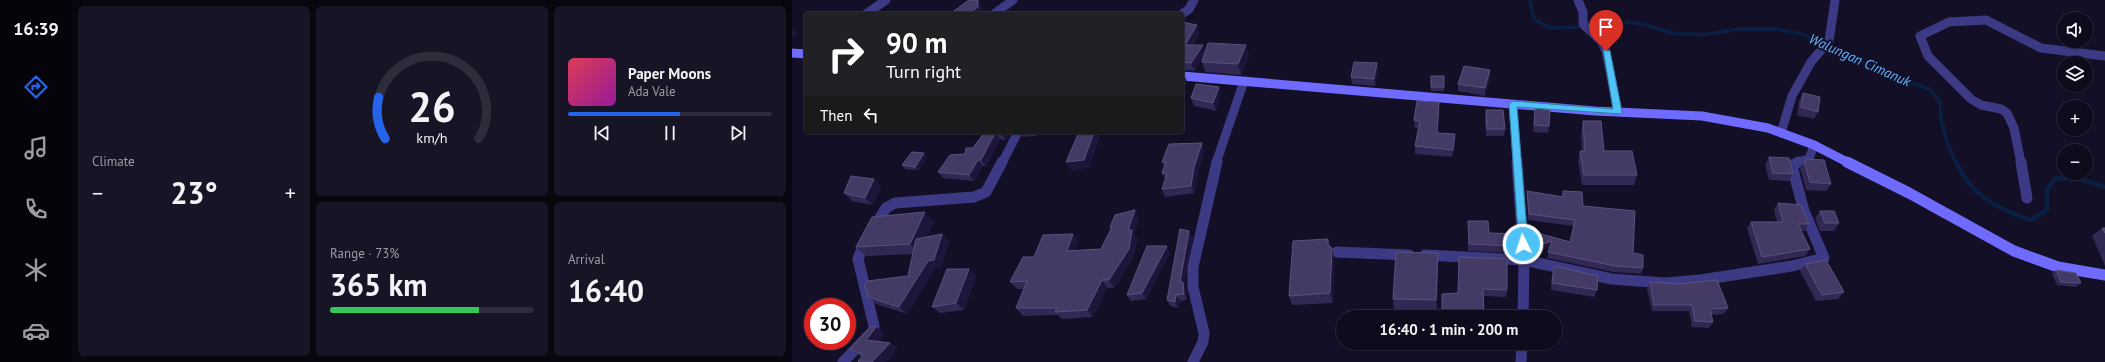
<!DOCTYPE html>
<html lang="en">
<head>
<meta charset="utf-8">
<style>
	body { margin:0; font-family:"PT Sans",sans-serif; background:#171425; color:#f1f3f6; height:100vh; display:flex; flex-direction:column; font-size:15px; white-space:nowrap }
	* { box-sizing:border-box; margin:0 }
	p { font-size:13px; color:#9b9ba3 }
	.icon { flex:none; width:22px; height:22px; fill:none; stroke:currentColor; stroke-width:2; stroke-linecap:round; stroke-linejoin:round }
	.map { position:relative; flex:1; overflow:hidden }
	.drawer { display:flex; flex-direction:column; gap:6px; padding:6px; background:#08060f; width:720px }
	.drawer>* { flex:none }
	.banner { position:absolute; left:12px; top:12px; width:380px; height:122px; border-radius:4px; box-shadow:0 1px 3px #0004,0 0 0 1px #2e2b3b; background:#202124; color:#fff; overflow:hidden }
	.tools { position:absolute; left:1265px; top:12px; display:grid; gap:8px }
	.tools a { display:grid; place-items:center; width:36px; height:36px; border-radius:50%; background:#0e0b1c; box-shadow:0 1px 3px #0004,0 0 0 1px #2e2b3b; font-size:20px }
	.speed { position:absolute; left:12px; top:298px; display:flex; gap:8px; font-size:20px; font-weight:700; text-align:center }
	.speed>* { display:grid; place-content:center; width:52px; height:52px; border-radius:50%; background:#0e0b1c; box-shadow:0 1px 3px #0004,0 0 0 1px #2e2b3b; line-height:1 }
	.speed .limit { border:6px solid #d22; background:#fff; color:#111 }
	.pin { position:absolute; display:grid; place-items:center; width:34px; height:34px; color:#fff; margin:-41px -17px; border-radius:50% 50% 50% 0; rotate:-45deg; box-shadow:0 0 4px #0007 }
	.pin .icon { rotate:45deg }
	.me { position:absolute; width:44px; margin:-22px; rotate:356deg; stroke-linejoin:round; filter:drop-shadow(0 0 3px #0008) }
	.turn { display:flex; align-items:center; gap:14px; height:84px; padding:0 16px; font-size:18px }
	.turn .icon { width:52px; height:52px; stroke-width:2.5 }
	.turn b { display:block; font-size:28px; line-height:34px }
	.then { display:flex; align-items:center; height:38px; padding:0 16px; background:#0003; gap:8px; font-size:15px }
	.big { font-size:30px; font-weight:700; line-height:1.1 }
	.drawer .card { flex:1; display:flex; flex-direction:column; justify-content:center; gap:6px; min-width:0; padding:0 14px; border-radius:6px; background:#171425 }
	.drawer .dial { align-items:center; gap:0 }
	.dial svg { height:104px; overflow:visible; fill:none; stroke:#2e2b3b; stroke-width:7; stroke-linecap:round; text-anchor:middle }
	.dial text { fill:#f1f3f6; stroke:none }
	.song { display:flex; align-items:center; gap:12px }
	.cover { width:48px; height:48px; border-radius:6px; background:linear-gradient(135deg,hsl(350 70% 55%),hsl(300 70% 35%)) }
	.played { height:4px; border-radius:2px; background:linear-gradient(90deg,#2563eb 55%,#2e2b3b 55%) }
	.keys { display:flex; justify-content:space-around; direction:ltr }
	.heat { display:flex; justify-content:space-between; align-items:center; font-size:22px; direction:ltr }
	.charge { height:6px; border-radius:3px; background:linear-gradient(90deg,#34c759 73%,#2e2b3b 0) }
	.drawer .tiles { flex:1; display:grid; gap:6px; grid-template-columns:repeat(3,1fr) }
	.card:first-child { grid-row:span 2 }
	.trip { position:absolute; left:544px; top:310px; width:226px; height:40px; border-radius:20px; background:#0e0b1c; box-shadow:0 1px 3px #0004,0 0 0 1px #2e2b3b; font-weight:700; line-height:40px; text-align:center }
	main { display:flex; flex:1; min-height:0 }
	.menu { display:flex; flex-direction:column; width:72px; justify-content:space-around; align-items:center; background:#06040b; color:#9b9ba3 }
	.menu .icon { width:28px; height:28px }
	.menu .active { color:#2563eb }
	.menu b { font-size:18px; color:#f1f3f6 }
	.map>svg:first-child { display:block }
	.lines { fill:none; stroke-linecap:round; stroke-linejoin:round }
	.stream-far1 { stroke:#0a1f44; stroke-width:3.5 }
	.stream { stroke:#0a1f44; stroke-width:4.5 }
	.street-far1 { stroke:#3d3a85; stroke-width:9 }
	.street { stroke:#3d3a85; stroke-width:11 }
	.secondary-far1 { stroke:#6f6bff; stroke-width:9 }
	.secondary { stroke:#6f6bff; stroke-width:11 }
	.wall { fill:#312854 }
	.shaded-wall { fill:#1d163a }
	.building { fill:#433a66; stroke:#5a527e }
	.route { fill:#4fc3f7; stroke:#337fa1 }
	.labels { text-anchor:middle; stroke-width:4; stroke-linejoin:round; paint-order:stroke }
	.water-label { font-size:14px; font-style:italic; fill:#62b6ff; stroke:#130f26 }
</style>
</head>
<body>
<main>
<nav class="menu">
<b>16:39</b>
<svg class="icon active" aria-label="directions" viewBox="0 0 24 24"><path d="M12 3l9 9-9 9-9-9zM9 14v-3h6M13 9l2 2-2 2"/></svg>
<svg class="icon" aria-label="music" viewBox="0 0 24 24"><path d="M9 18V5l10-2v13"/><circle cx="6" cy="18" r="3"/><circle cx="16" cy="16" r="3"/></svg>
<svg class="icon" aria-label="phone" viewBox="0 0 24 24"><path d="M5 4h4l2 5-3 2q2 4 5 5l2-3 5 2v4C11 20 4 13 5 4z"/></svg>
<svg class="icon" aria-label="climate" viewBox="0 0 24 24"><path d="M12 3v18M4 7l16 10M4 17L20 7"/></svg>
<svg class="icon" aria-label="car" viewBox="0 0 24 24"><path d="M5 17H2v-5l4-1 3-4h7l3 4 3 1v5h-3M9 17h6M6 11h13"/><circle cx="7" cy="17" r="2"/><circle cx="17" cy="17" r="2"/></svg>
</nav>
<section class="drawer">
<div class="tiles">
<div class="card"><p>Climate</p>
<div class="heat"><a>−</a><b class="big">23°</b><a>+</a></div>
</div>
<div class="card dial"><svg viewBox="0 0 100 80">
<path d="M14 69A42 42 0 1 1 86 69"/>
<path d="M14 69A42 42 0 0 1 9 37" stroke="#2563eb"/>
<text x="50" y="56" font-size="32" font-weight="700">26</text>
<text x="50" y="72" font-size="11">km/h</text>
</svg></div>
<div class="card">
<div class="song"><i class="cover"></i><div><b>Paper Moons</b><p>Ada Vale</p></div></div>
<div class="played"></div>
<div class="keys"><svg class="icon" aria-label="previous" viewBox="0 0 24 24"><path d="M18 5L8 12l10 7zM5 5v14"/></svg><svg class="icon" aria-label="pause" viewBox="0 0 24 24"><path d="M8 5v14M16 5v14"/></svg><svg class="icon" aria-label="next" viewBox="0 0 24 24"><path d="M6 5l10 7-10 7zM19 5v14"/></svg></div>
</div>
<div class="card"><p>Range · 73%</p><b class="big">365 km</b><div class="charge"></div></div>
<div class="card"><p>Arrival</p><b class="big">16:40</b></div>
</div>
</section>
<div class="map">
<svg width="1313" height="362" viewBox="0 0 1313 362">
	<rect width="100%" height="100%" fill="#130f26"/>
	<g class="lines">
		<!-- stream-far1 -->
		<polyline class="stream-far1" points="738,0 742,19 757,28 786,27 797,21 814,20 850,24 880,33 911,35 947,29 985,29 1010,34 1100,76 1137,89 1148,102 1149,120 1155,142 1164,163"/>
		<!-- stream -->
		<path class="stream" d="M1164,162C1179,196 1205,208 1238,220L1255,210V190L1264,178L1291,180L1313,187"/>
		<!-- street-far1 -->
		<g class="street-far1">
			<polyline points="786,0 791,12 791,24 810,42 814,51 826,112"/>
			<polyline points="74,14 94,0"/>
			<polyline points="202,14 221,0"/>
			<polyline points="390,14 397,9 402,0"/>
			<polyline points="721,104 725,163"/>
			<polyline points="989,133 1000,96 1019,62 1037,41 1043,0"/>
			<polyline points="210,163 226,132"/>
			<polyline points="424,163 452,81"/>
			<polyline points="1002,163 1017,159 1022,145"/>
			<polyline points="1229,163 1222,128 1215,113 1209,109 1189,105 1179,99 1136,56 1128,36 1157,22 1194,20 1249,48 1313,56"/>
		</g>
		<!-- street -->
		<g class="street">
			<polyline points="1229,162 1235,198"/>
			<polyline points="545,252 617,255"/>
			<polyline points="633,255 732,260 725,162"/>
			<polyline points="731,317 732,260 820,279 873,283 908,280 1000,266 1032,258 1012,211 1000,166 1006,162"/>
			<polyline points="51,362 81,331 82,326 66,259 72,243 94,208 103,203 182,197 194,192 210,162"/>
			<polyline points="401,362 411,342 412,333 401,287 401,267 425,162"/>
			<polyline points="729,362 730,343"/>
		</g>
		<!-- secondary-far1 -->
		<g class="secondary-far1">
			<polyline points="0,53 14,54"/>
			<polyline points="390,76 803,111 910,116 976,128 1022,145 1057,163"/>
		</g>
		<!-- secondary -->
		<polyline class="secondary" points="1055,162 1117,193 1222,251 1266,267 1313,275"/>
	</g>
	<!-- wall -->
	<g class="wall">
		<polygon points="390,22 407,33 401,45 413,52 457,55 449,75 413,72 410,62 411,57 403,71 390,70"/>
		<polygon points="585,63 586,71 583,86 560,84 559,77"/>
		<polygon points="698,70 698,78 693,96 666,91 666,84"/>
		<rect x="639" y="76" width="13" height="15"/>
		<polygon points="427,87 429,94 424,111 402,106 399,98"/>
		<polygon points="1011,93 1026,112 1022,119 1005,115 1007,101"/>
		<polygon points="647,102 647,110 645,133 663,134 663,142 660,157 623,154 623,146 627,128 623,128 622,120"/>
		<polygon points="743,108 757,126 756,133 741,132"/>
		<polygon points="694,110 713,129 712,136 694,136 693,118"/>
		<polygon points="791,121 812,151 845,175 842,185 790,185 786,161 788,151 790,151 789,131"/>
		<polygon points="193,132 220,132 213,140 208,139 194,166 191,166 182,181 151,178 146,172 181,148"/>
		<polygon points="226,132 246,132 244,136 230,137"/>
		<polygon points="413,151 405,175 402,193 373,197 370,189 373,179 370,173 373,167 370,162"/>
		<polygon points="132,153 135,157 127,170 113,169 110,165"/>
		<polygon points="977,157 1001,174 997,181 977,180 973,165"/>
		<polygon points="1012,162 1039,184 1034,191 1014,190 1008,169"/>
		<polygon points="82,179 89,187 80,205 60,201 52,193"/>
		<polygon points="735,191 770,197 771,191 791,206 841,253 851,268 849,274 821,272 755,258 758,247 739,254 737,238 738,231 778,242 782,226 736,220 735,198"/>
		<polygon points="986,203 1017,224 1013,231 1009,231 1018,249 1013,256 966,264 955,228 959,222 985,222 982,210"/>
		<polygon points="1028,211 1047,223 1042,231 1028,231 1023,218"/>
		<polygon points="347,218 342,233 345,238 342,256 322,288 315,288 301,317 270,319 266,315 231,316 224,308 232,289 225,289 218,282 242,257 281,234 286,242 283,250 309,249 319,229 318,227"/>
		<polygon points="676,221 697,233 725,246 724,253 676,251"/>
		<polygon points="142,222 135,237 150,234 157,241 149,267 143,268 115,314 84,304 76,297 116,276 121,254 74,256 64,247"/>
		<polygon points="1310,228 1313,228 1313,266 1300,236"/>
		<polygon points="401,238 392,284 394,288 395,300 388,301 386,308 378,306 375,300"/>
		<polygon points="536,239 538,246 542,258 541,303 500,305 497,296"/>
		<polygon points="378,253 354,299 339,301 335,295"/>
		<polygon points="667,257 715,290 714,297 692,296 692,317 650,317 650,294 666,293"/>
		<polygon points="646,263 645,310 602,309 601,299"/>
		<polygon points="1013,264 1052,292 1046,299 1024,301 1008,271"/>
		<polygon points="762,266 805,290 802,297 759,290 760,273"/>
		<polygon points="177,269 184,276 172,310 148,313 140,307"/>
		<polygon points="1264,270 1289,283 1284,287 1265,285 1260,274"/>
		<polygon points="858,282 936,308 932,314 919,315 921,322 917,328 900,327 897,311 860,311 855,289"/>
		<polygon points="84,327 92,333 87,341 98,343 106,349 70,357 58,349"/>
	</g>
	<!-- shaded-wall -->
	<g class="shaded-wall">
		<polygon points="186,0 191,8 191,14 176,14"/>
		<polygon points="405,25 407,33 396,53 393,45"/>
		<polygon points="0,27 6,33 0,39"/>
		<polygon points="411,45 414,53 403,71 399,63"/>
		<polygon points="454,45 457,55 449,75 446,64"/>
		<polygon points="585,63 586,71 583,86 582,79"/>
		<polygon points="698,70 698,78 693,96 693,88"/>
		<polygon points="392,74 395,82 390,91 390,78"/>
		<polygon points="427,87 429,94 424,111 421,103"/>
		<polygon points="647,102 647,110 645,140 645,133"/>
		<polygon points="210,132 220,132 213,140 209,133"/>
		<polygon points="241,132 246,132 244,136"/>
		<polygon points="302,132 310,132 297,168 279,171 274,162"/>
		<polygon points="203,133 208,139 194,166 189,160"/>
		<polygon points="663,134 663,142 660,157 661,150"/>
		<polygon points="410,143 413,151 405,175 402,193 399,186 402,167"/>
		<polygon points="132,153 135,157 127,170 123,167"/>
		<polygon points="186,160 191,166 182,181 177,175"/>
		<polygon points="82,179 89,187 80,205 73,198"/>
		<polygon points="343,210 347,218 342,233 345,238 342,256 322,288 317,280"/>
		<polygon points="133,212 142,222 128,253 118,244"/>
		<polygon points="397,231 401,238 392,284 394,288 395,300 392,294 388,282"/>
		<polygon points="150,234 157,241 149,267 143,268 115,314 107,307"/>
		<polygon points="281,234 286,242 280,259 275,251"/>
		<polygon points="760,241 758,247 739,254 740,248"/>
		<polygon points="375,246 378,253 354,299 350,293"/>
		<polygon points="540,248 542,258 541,303 538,293"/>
		<polygon points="646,253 646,263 645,310 644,300"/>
		<polygon points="177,269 184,276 172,310 164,303"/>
		<polygon points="310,280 315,288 301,317 295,310"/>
		<polygon points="384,295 388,301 386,308 383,302"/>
		<polygon points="84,327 92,333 83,346 74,340"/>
		<polygon points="98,343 106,349 94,362 80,362"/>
	</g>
	<!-- building -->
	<g class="building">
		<polygon points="177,0 186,0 186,7 176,14 158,14"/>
		<polygon points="390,22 405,25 393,45 411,45 399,63 390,62"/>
		<polygon points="416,43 454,45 446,64 410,62"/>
		<polygon points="562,62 585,63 582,79 559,77"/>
		<polygon points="672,66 698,70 693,88 666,84"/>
		<rect x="639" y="76" width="13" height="11"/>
		<polygon points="404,84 427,87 421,103 399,98"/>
		<polygon points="1011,93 1028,97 1026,112 1009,107"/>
		<polygon points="625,101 647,102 645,133 663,134 661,150 623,146 628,121 622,120"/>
		<polygon points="743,108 758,110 757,126 742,125"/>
		<polygon points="694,110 711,110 713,129 695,129"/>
		<polygon points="791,121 809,121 812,151 840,151 845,175 792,175 788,151 793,151"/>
		<polygon points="193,132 210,132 209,133 203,133 189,160 186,160 177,175 146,172 158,155 173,154 174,148 181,148"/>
		<polygon points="287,132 302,132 292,160 274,162"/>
		<polygon points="410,143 402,167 399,186 370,189 375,174 370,173 374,162 370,162 377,144"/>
		<polygon points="120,152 132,153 123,167 110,165"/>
		<polygon points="977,157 997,158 1001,174 981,173"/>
		<polygon points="1015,159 1032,160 1039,184 1018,182 1012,162"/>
		<polygon points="59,176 82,179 73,198 52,193"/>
		<polygon points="735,191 771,197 771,191 790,192 791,206 843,211 841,253 851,255 851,268 823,266 756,252 760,241 740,248 738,231 778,242 783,220 737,214"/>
		<polygon points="986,203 1009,205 1017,224 1006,224 1018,249 970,257 959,222 991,222"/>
		<polygon points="343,210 336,230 340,230 337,249 317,280 310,280 295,310 263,312 265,308 224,308 235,281 218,282 231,257 242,257 251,235 281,234 275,251 309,249 320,227 318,227 323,215"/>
		<polygon points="1028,211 1042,211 1047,223 1033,223"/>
		<polygon points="133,212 118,244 64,247 80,217"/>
		<polygon points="676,221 696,221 697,233 725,234 725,246 677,244"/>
		<polygon points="1310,228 1313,228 1313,233"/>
		<polygon points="388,229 397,231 388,282 391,282 392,294 384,295 383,302 375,300"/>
		<polygon points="150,234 142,260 136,261 107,307 76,297 73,285 75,281 116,276 124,239"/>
		<polygon points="536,239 536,245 540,248 538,293 497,296 501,241"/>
		<polygon points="355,246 375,246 350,293 335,295"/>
		<polygon points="604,252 646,253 644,300 601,299"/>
		<polygon points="667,257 715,259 715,290 691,289 692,316 650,316 650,294 666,293"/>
		<polygon points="1034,260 1052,292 1030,295 1013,264"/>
		<polygon points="762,266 806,276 805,290 760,283"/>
		<polygon points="155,269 177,269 164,303 140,307"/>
		<polygon points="1264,270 1284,273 1289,283 1269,282"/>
		<polygon points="925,280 936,308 918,309 921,322 903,321 900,305 862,305 858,282 888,284"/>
		<polygon points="79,326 84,327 74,340 98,343 80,362 67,362 66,361 71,355 58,349"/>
	</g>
	<!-- route -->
	<polygon class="route" points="811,49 818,51 830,112 829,114 725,107 736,244 731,248 727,247 717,104 721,101 821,109"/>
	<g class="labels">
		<!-- water labels -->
		<g class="water-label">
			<text transform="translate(1068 60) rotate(24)" y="5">Walungan Cimanuk</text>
		</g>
	</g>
</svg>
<div class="tools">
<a><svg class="icon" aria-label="sound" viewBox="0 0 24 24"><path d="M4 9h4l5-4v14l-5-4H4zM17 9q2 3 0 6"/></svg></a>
<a><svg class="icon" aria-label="layers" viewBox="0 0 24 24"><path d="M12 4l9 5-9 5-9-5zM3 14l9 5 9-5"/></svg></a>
<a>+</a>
<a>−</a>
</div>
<div class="speed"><div class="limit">30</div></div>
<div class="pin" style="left:814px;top:51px;background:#d93025"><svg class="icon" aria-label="arrive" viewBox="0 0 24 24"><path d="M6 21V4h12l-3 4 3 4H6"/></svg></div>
<svg class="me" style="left:731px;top:244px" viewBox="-20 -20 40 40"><circle r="17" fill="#4fc3f7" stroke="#fff" stroke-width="3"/><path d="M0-11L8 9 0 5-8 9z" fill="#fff"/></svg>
<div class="trip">16:40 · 1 min · 200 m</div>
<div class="banner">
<div class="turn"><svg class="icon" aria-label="right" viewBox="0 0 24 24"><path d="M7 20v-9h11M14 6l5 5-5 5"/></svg><div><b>90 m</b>Turn right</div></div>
<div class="then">Then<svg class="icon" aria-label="left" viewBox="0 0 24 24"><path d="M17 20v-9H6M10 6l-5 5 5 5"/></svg></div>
</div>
</div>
</main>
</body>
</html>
